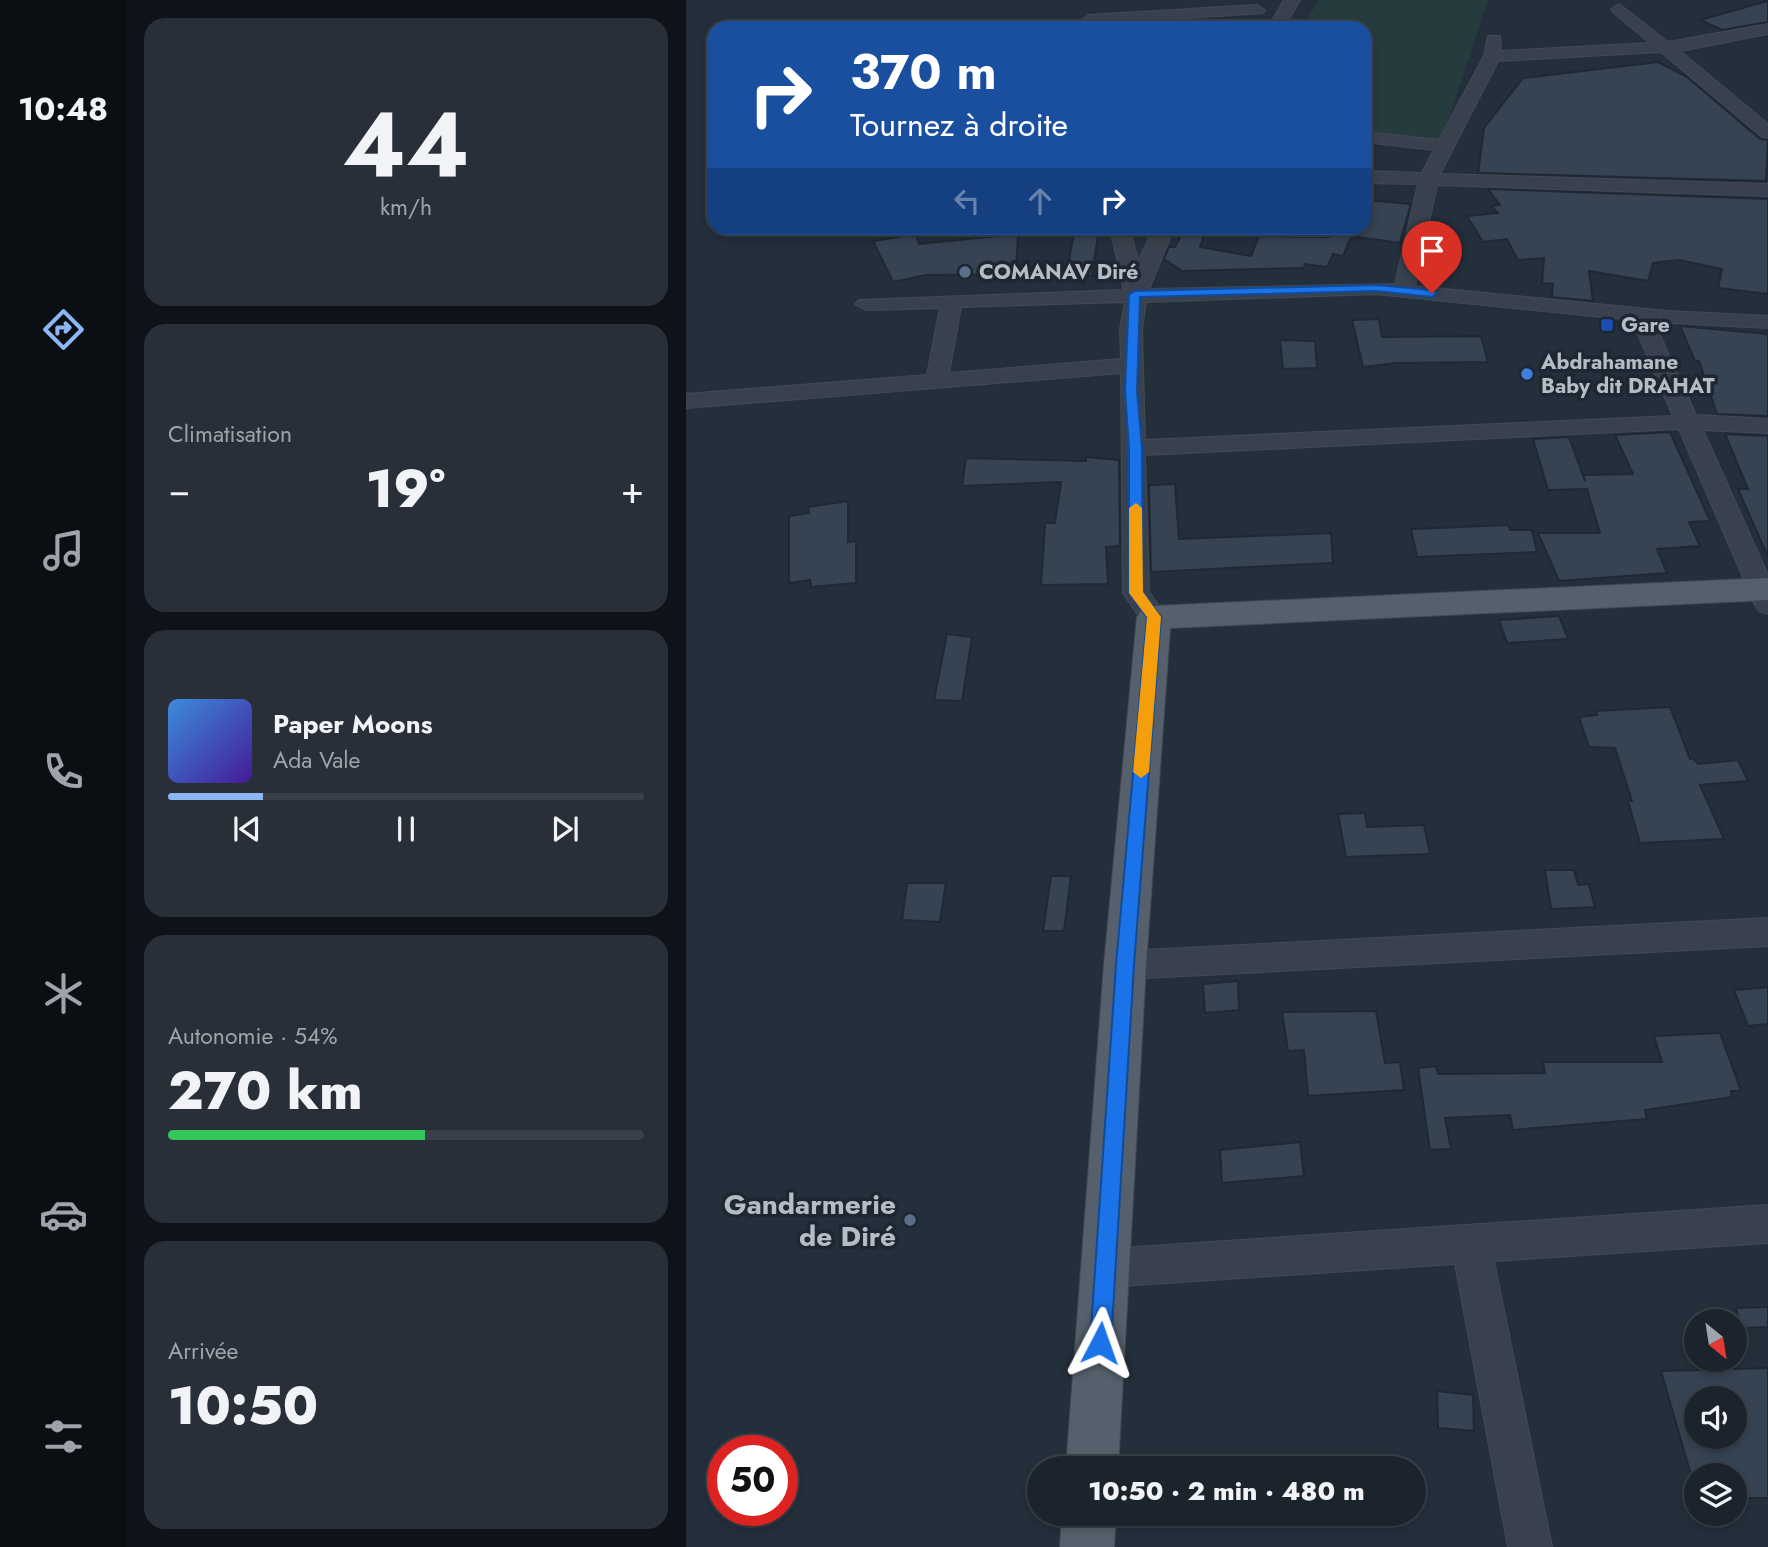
<!DOCTYPE html>
<html lang="fr">
<head>
<meta charset="utf-8">
<style>
	body { margin:0; font-family:Jost,sans-serif; background:#282f39; color:#f1f3f6; height:100vh; display:flex; flex-direction:column; font-size:26px; white-space:nowrap }
	* { box-sizing:border-box; margin:0 }
	p { font-size:23px; color:#a0a4aa }
	.icon { flex:none; width:38px; height:38px; fill:none; stroke:currentColor; stroke-width:2; stroke-linecap:round; stroke-linejoin:round }
	.map { position:relative; flex:1; overflow:hidden }
	.drawer { display:flex; flex-direction:column; gap:18px; padding:18px; background:#0f1319; width:560px }
	.drawer>* { flex:none }
	.hud { position:absolute; left:21px; top:21px; width:665px; height:214px; border-radius:21px; box-shadow:0 4px 10px #0003,0 0 0 2px #394049; background:#1a4fa0; color:#fff; overflow:hidden }
	.needle { width:46px; rotate:150deg }
	.buttons { position:absolute; left:998px; top:1309px; display:grid; gap:14px }
	.buttons a { display:grid; place-items:center; width:63px; height:63px; border-radius:50%; background:#1b232d; box-shadow:0 4px 10px #0003,0 0 0 2px #394049; font-size:35px }
	.speed { position:absolute; left:21px; top:1435px; display:flex; gap:14px; font-size:35px; font-weight:700; text-align:center }
	.speed>* { display:grid; place-content:center; width:91px; height:91px; border-radius:50%; background:#1b232d; box-shadow:0 4px 10px #0003,0 0 0 2px #394049; line-height:1 }
	.speed .limit { border:10px solid #d22; background:#fff; color:#111 }
	.pin { position:absolute; display:grid; place-items:center; width:60px; height:60px; color:#fff; margin:-72px -30px; border-radius:50% 50% 50% 0; rotate:-45deg; box-shadow:0 0 7px #0007 }
	.pin .icon { rotate:45deg }
	.me { position:absolute; width:77px; margin:-38px; rotate:4deg; stroke-linejoin:round; filter:drop-shadow(0 0 5px #0008) }
	.turn { display:flex; align-items:center; gap:24px; height:147px; padding:0 28px; font-size:32px }
	.turn .icon { width:91px; height:91px; stroke-width:2.5 }
	.turn b { display:block; font-size:49px; line-height:60px }
	.lanes { display:flex; align-items:center; height:66px; padding:0 28px; background:#0003; justify-content:center; gap:35px; direction:ltr }
	.lanes .off { opacity:.35 }
	.big { font-size:52px; font-weight:800; line-height:1.1 }
	.drawer .widget { flex:1; display:flex; flex-direction:column; justify-content:center; gap:10px; min-width:0; padding:0 24px; border-radius:21px; background:#282f39 }
	.drawer .dial { align-items:center; gap:0 }
	.dial b { font-size:91px; line-height:1 }
	.song { display:flex; align-items:center; gap:21px }
	.cover { width:84px; height:84px; border-radius:10px; background:linear-gradient(135deg,hsl(210 70% 55%),hsl(260 70% 35%)) }
	.played { height:7px; border-radius:4px; background:linear-gradient(90deg,#8cb6f4 20%,#394049 20%) }
	.keys { display:flex; justify-content:space-around; direction:ltr }
	.heat { display:flex; justify-content:space-between; align-items:center; font-size:38px; direction:ltr }
	.charge { height:10px; border-radius:5px; background:linear-gradient(90deg,#34c759 54%,#394049 0) }
	.trip { position:absolute; left:341px; top:1456px; width:399px; height:70px; border-radius:35px; background:#1b232d; box-shadow:0 4px 10px #0003,0 0 0 2px #394049; font-weight:800; line-height:70px; text-align:center }
	main { display:flex; flex:1; min-height:0 }
	.dock { display:flex; flex-direction:column; width:126px; justify-content:space-around; align-items:center; background:#0b0e12; color:#a0a4aa }
	.dock .icon { width:49px; height:49px }
	.dock .selected { color:#8cb6f4 }
	.dock b { font-size:32px; color:#f1f3f6 }
	.map>svg:first-child { display:block }
	.green { fill:#263b3d }
	.building { fill:#364352; stroke:#1f2833; stroke-width:2; fill-rule:evenodd }
	.lines { fill:none; stroke-linecap:round; stroke-linejoin:round }
	.minor-casing { stroke:#414a55; stroke-width:2 }
	.major-casing { stroke:#414a55; stroke-width:2 }
	.minor { fill:#38414d; fill-rule:evenodd }
	.major { fill:#56606c; fill-rule:evenodd }
	.route { fill:#1a73e8; stroke:#114b97; stroke-width:2 }
	.slow { fill:#f59e0b }
	.service-dot { fill:#5c6f8a; stroke:#1d2631; stroke-width:2.5 }
	.transit-dot { fill:#1a4fb4; stroke:#1d2631; stroke-width:2.5 }
	.shop-dot { fill:#3f7fe0; stroke:#1d2631; stroke-width:2.5 }
	.labels { text-anchor:middle; stroke-width:7; stroke-linejoin:round; paint-order:stroke }
	.far-poi-label { font-size:21px; font-weight:bold; fill:#b4bcc8; stroke:#1d2631; text-anchor:start }
	.near-poi-label { font-size:28px; font-weight:bold; fill:#b4bcc8; stroke:#1d2631; text-anchor:end }
</style>
</head>
<body>
<main>
<nav class="dock">
<b>10:48</b>
<svg class="icon selected" aria-label="directions" viewBox="0 0 24 24"><path d="M12 3l9 9-9 9-9-9zM9 14v-3h6M13 9l2 2-2 2"/></svg>
<svg class="icon" aria-label="music" viewBox="0 0 24 24"><path d="M9 18V5l10-2v13"/><circle cx="6" cy="18" r="3"/><circle cx="16" cy="16" r="3"/></svg>
<svg class="icon" aria-label="phone" viewBox="0 0 24 24"><path d="M5 4h4l2 5-3 2q2 4 5 5l2-3 5 2v4C11 20 4 13 5 4z"/></svg>
<svg class="icon" aria-label="climate" viewBox="0 0 24 24"><path d="M12 3v18M4 7l16 10M4 17L20 7"/></svg>
<svg class="icon" aria-label="car" viewBox="0 0 24 24"><path d="M5 17H2v-5l4-1 3-4h7l3 4 3 1v5h-3M9 17h6M6 11h13"/><circle cx="7" cy="17" r="2"/><circle cx="17" cy="17" r="2"/></svg>
<svg class="icon" aria-label="filters" viewBox="0 0 24 24"><path d="M4 7h16M4 17h16"/><circle cx="9" cy="7" r="2"/><circle cx="15" cy="17" r="2"/></svg>
</nav>
<section class="drawer">
<div class="widget dial"><b>44</b><p>km/h</p></div>
<div class="widget"><p>Climatisation</p>
<div class="heat"><a>−</a><b class="big">19°</b><a>+</a></div>
</div>
<div class="widget">
<div class="song"><i class="cover"></i><div><b>Paper Moons</b><p>Ada Vale</p></div></div>
<div class="played"></div>
<div class="keys"><svg class="icon" aria-label="previous" viewBox="0 0 24 24"><path d="M18 5L8 12l10 7zM5 5v14"/></svg><svg class="icon" aria-label="pause" viewBox="0 0 24 24"><path d="M8 5v14M16 5v14"/></svg><svg class="icon" aria-label="next" viewBox="0 0 24 24"><path d="M6 5l10 7-10 7zM19 5v14"/></svg></div>
</div>
<div class="widget"><p>Autonomie · 54%</p><b class="big">270 km</b><div class="charge"></div></div>
<div class="widget"><p>Arrivée</p><b class="big">10:50</b></div>
</section>
<div class="map">
<svg width="1082" height="1547" viewBox="0 0 1082 1547">
	<rect width="100%" height="100%" fill="#242f3c"/>
	<!-- green -->
	<polygon class="green" points="633,0 802,0 755,142 679,132 679,28 616,28"/>
	<!-- building -->
	<g class="building">
		<polygon points="1082,1 1082,22 1036,30 1014,20"/>
		<polygon points="972,62 1001,77 1074,139 1082,140 1080,181 792,173 798,128 837,78"/>
		<polygon points="802,189 1082,199 1082,294 1032,288 1036,269 993,260 967,263 962,281 903,271 907,301 866,297 867,284 856,283 858,258 832,260 821,239 797,242 781,216 812,213 805,206 814,205"/>
		<polygon points="680,200 725,204 714,243 665,236 657,256 647,254 641,267 619,264 618,268 496,271 478,259 483,247 489,247 497,231 519,233 514,247 565,256 573,236 643,237 645,233 664,235 668,228 679,228"/>
		<polygon points="389,228 413,228 406,276 380,276"/>
		<polygon points="230,234 233,244 332,234 330,274 240,275 207,282 187,241"/>
		<polygon points="693,319 696,337 795,336 802,362 711,363 677,367 666,320"/>
		<polygon points="994,326 1082,334 1082,416 1031,414 1013,361 1009,361"/>
		<polygon points="594,340 629,341 631,368 597,369"/>
		<polygon points="984,432 1024,521 1003,522 1014,546 971,549 981,573 873,581 852,533 914,533 901,489 862,490 847,439 883,437 899,481 897,475 947,474 929,435"/>
		<polygon points="1039,434 1082,436 1082,557 1052,489 1062,489"/>
		<polygon points="400,457 433,460 434,546 420,547 422,584 355,585 359,523 369,523 375,482 276,486 280,458 400,461"/>
		<polygon points="489,484 493,539 645,533 647,563 465,572 463,485"/>
		<polygon points="162,501 162,542 170,541 170,583 125,587 124,580 103,583 103,516 123,513 122,507"/>
		<polygon points="822,525 824,530 846,530 851,552 731,557 725,529"/>
		<polygon points="873,616 882,639 821,643 813,620"/>
		<polygon points="261,634 286,637 276,701 248,700"/>
		<polygon points="984,707 1004,759 1007,758 1012,764 1052,760 1062,781 1014,785 1038,839 954,843 942,801 946,801 929,748 903,747 893,717 911,715 910,711"/>
		<polygon points="679,813 681,827 738,825 744,854 660,857 652,814"/>
		<polygon points="859,870 888,870 892,885 903,884 909,907 865,909"/>
		<polygon points="365,876 385,876 378,931 357,931"/>
		<polygon points="221,883 260,883 254,922 216,920"/>
		<polygon points="552,981 553,1010 519,1013 517,984"/>
		<polygon points="1082,987 1082,1024 1062,1026 1048,990"/>
		<polygon points="690,1011 699,1063 714,1062 718,1090 622,1096 618,1050 602,1051 596,1012"/>
		<polygon points="1034,1033 1055,1091 1045,1091 1046,1097 959,1110 961,1119 827,1130 824,1115 759,1118 765,1149 744,1150 732,1068 750,1066 752,1074 859,1073 857,1062 976,1062 968,1036"/>
		<polygon points="614,1142 618,1176 536,1183 534,1150"/>
		<polygon points="1082,1307 1082,1327 1055,1328 1050,1308"/>
		<path d="M1082,1368V1498H1048V1475H1010V1492L975,1371ZM1010,1398H1048V1437H1010Z"/>
		<polygon points="751,1391 787,1395 788,1431 752,1428"/>
	</g>
	<g class="lines">
		<defs>
			<g id="minor">
				<polygon points="598,0 614,0 598,28 582,28"/>
				<path d="M933,4L982,42L1082,24V34L994,51L1082,124V138L1076,137L975,52L812,61L754,174L1082,184V196L751,185L729,286L981,311L1082,316V328L968,322L1010,415L1082,419V433L1017,430L1082,575V614L1073,611L1069,605L993,429L459,455L463,592L481,617L478,624L468,626L458,624L437,593L435,373L0,408V394L241,375L254,308L180,310L169,304L173,300L438,290L424,228H444L452,261L468,228H488L463,289L709,284L732,184L679,183V171L736,173L748,150L679,142V132L753,140L798,56L802,36H814L815,51L964,43L927,12L925,9ZM690,294L946,320L987,416L459,440L456,329L460,302ZM439,302L434,329L435,359L263,373L275,307Z"/>
				<polygon points="571,5 579,10 577,13 412,24 412,28 396,28 395,20 403,15"/>
				<polygon points="1082,918 1082,946 439,979 427,975 422,965 427,955 439,951"/>
				<polygon points="1082,1205 1082,1243 808,1261 866,1547 822,1547 769,1264 419,1287 405,1282 400,1268 405,1254 419,1249"/>
			</g>
			<g id="major">
				<polygon points="1082,578 1082,600 484,628 460,965 432,1468 380,1468 418,965 451,617 456,609 468,606"/>
				<polygon points="376,1514 430,1514 428,1547 374,1547"/>
			</g>
		</defs>
		<!-- minor casing -->
		<use href="#minor" class="minor-casing"/>
		<!-- major casing -->
		<use href="#major" class="major-casing"/>
		<!-- minor -->
		<use href="#minor" class="minor"/>
		<!-- major -->
		<use href="#major" class="major"/>
	</g>
	<!-- route -->
	<polygon class="route" points="690,285 746,290 751,293 746,297 690,291 454,297 451,391 456,448 457,592 475,617 448,965 425,1343 422,1351 414,1354 407,1351 404,1343 430,965 461,617 443,593 443,448 439,391 443,294 449,291"/>
	<!-- slow -->
	<polygon class="slow" points="450,503 456,508 457,592 475,617 463,772 455,778 447,772 461,617 443,593 443,508"/>
	<!-- markers -->
	<g class="service-dot">
		<circle cx="279" cy="272" r="7"/>
		<circle cx="224" cy="1220" r="7"/>
	</g>
	<rect class="transit-dot" x="914" y="318" width="14" height="14" rx="3.5"/>
	<circle class="shop-dot" cx="841" cy="374" r="7"/>
	<g class="labels">
		<!-- far-poi labels -->
		<g class="far-poi-label">
			<text x="293" y="279">COMANAV Diré</text>
			<text x="935" y="332">Gare</text>
			<text x="855" y="369">Abdrahamane<tspan x="855" dy="24">Baby dit DRAHAT</tspan></text>
		</g>
		<!-- near-poi labels -->
		<g class="near-poi-label">
			<text x="210" y="1214">Gandarmerie<tspan x="210" dy="32">de Diré</tspan></text>
		</g>
	</g>
</svg>
<div class="buttons">
<a><svg class="needle" viewBox="-14 -14 28 28"><path d="M0-13l5 13h-10z" fill="#e53935"/><path d="M0 13l5-13h-10z" fill="#a0a4aa"/></svg></a>
<a><svg class="icon" aria-label="sound" viewBox="0 0 24 24"><path d="M4 9h4l5-4v14l-5-4H4zM17 9q2 3 0 6"/></svg></a>
<a><svg class="icon" aria-label="layers" viewBox="0 0 24 24"><path d="M12 4l9 5-9 5-9-5zM3 14l9 5 9-5"/></svg></a>
</div>
<div class="speed"><div class="limit">50</div></div>
<div class="pin" style="left:746px;top:293px;background:#d93025"><svg class="icon" aria-label="arrive" viewBox="0 0 24 24"><path d="M6 21V4h12l-3 4 3 4H6"/></svg></div>
<svg class="me" style="left:414px;top:1343px" viewBox="-20 -20 40 40"><path d="M0-17L14 15 0 8-14 15z" fill="#1a73e8" stroke="#fff" stroke-width="4"/></svg>
<div class="trip">10:50 · 2 min · 480 m</div>
<div class="hud">
<div class="turn"><svg class="icon" aria-label="right" viewBox="0 0 24 24"><path d="M7 20v-9h11M14 6l5 5-5 5"/></svg><div><b>370 m</b>Tournez à droite</div></div>
<div class="lanes"><svg class="icon off" aria-label="left" viewBox="0 0 24 24"><path d="M17 20v-9H6M10 6l-5 5 5 5"/></svg><svg class="icon off" aria-label="ahead" viewBox="0 0 24 24"><path d="M12 20V5M6 11l6-6 6 6"/></svg><svg class="icon" aria-label="right" viewBox="0 0 24 24"><path d="M7 20v-9h11M14 6l5 5-5 5"/></svg></div>
</div>
</div>
</main>
</body>
</html>
